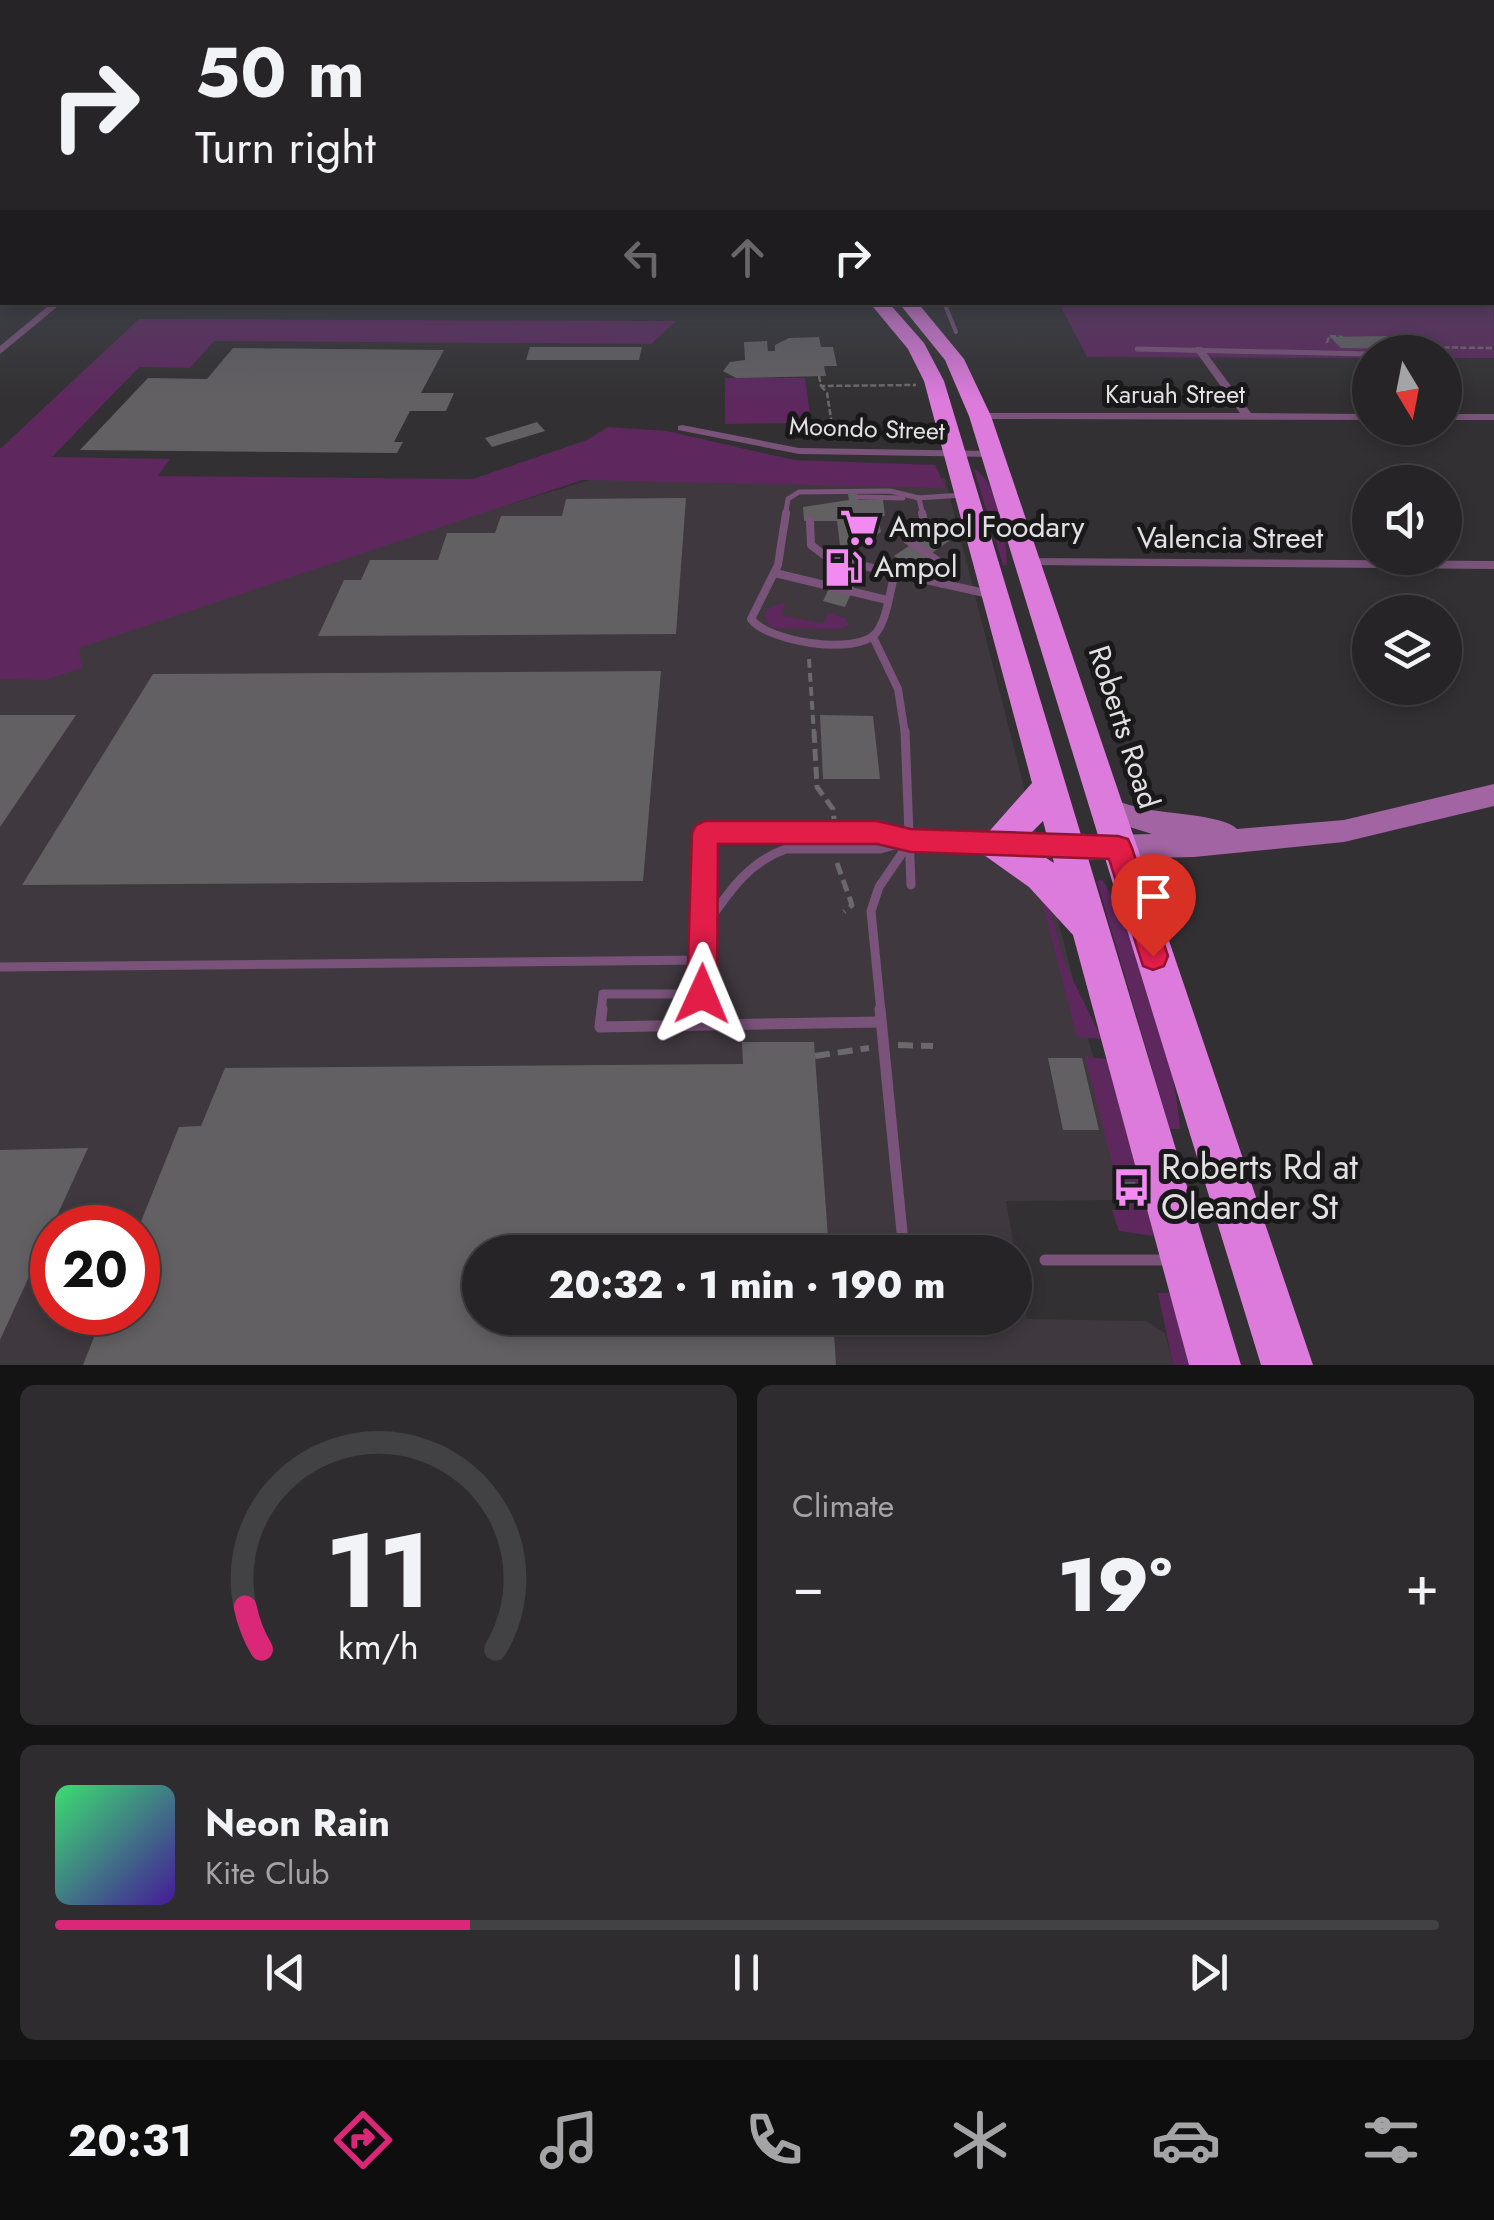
<!DOCTYPE html>
<html lang="en">
<head>
<meta charset="utf-8">
<style>
	body { margin:0; font-family:Jost,sans-serif; background:#2e2c2e; color:#f1f3f6; height:100vh; display:flex; flex-direction:column; font-size:38px; white-space:nowrap }
	* { box-sizing:border-box; margin:0 }
	p { font-size:32px; color:#a4a4a7 }
	.icon { flex:none; width:55px; height:55px; fill:none; stroke:currentColor; stroke-width:2; stroke-linecap:round; stroke-linejoin:round }
	.map { position:relative; height:1365px; overflow:hidden }
	.drawer { display:flex; flex-direction:column; gap:20px; padding:20px; background:#151415; flex:1 }
	.drawer>* { flex:none }
	.guide { position:absolute; left:0px; top:0px; width:1495px; height:305px; box-shadow:0 5px 15px #0003,0 0 0 2px #424143; background:#262426; color:#f1f3f6; overflow:hidden }
	.needle { width:65px; rotate:170deg }
	.buttons { position:absolute; left:1352px; top:335px; display:grid; gap:20px }
	.buttons a { display:grid; place-items:center; width:110px; height:110px; border-radius:50%; background:#262426; box-shadow:0 5px 15px #0003,0 0 0 2px #424143; font-size:50px }
	.speed { position:absolute; left:30px; top:1205px; display:flex; gap:20px; font-size:50px; font-weight:700; text-align:center }
	.speed>* { display:grid; place-content:center; width:130px; height:130px; border-radius:50%; background:#262426; box-shadow:0 5px 15px #0003,0 0 0 2px #424143; line-height:1 }
	.speed .limit { border:15px solid #d22; background:#fff; color:#111 }
	.pin { position:absolute; display:grid; place-items:center; width:85px; height:85px; color:#fff; margin:-102px -42px; border-radius:50% 50% 50% 0; rotate:-45deg; box-shadow:0 0 10px #0007 }
	.pin .icon { rotate:45deg }
	.me { position:absolute; width:110px; margin:-55px; rotate:1deg; stroke-linejoin:round; filter:drop-shadow(0 0 8px #0008) }
	.turn { display:flex; align-items:center; gap:35px; height:210px; padding:0 30px; font-size:45px }
	.turn .icon { width:130px; height:130px; stroke-width:2.5 }
	.turn b { display:block; font-size:70px; line-height:85px }
	.lanes { display:flex; align-items:center; height:95px; padding:0 30px; background:#0003; justify-content:center; gap:50px; direction:ltr }
	.lanes .off { opacity:.35 }
	.big { font-size:75px; font-weight:800; line-height:1.1 }
	.drawer .widget { flex:1; display:flex; flex-direction:column; justify-content:center; gap:15px; min-width:0; padding:0 35px; border-radius:15px; background:#2e2c2e }
	.drawer .dial { align-items:center; gap:0 }
	.dial svg { height:260px; overflow:visible; fill:none; stroke:#424143; stroke-width:7; stroke-linecap:round; text-anchor:middle }
	.dial text { fill:#f1f3f6; stroke:none }
	.song { display:flex; align-items:center; gap:30px }
	.cover { width:120px; height:120px; border-radius:15px; background:linear-gradient(135deg,hsl(140 70% 55%),hsl(260 70% 35%)) }
	.played { height:10px; border-radius:5px; background:linear-gradient(90deg,#db2777 30%,#424143 30%) }
	.keys { display:flex; justify-content:space-around; direction:ltr }
	.heat { display:flex; justify-content:space-between; align-items:center; font-size:55px; direction:ltr }
	.drawer .tiles { flex:1; display:grid; gap:20px; grid-template-columns:1fr 1fr }
	.widget:last-child { grid-column:span 2 }
	.trip { position:absolute; left:462px; top:1235px; width:570px; height:100px; border-radius:50px; background:#262426; box-shadow:0 5px 15px #0003,0 0 0 2px #424143; font-weight:800; line-height:100px; text-align:center }
	.dock { display:flex; height:160px; justify-content:space-around; align-items:center; background:#0f0e0f; color:#a4a4a7 }
	.dock .icon { width:70px; height:70px }
	.dock .on { color:#db2777 }
	.dock b { font-size:45px; color:#f1f3f6 }
	.map>svg:first-child { display:block }
	.built { fill:#3f383f; fill-rule:evenodd }
	.green { fill:#5e285f }
	.building { fill:#636063 }
	.lines { fill:none; stroke-linecap:round; stroke-linejoin:round }
	.path-far3 { stroke:#6b696b; stroke-width:2.5; stroke-dasharray:6 2.5; stroke-linecap:butt }
	.path-far2 { stroke:#6b696b; stroke-width:4; stroke-dasharray:9 5; stroke-linecap:butt }
	.path-far1 { stroke:#6b696b; stroke-width:5; stroke-dasharray:12 6; stroke-linecap:butt }
	.path { stroke:#6b696b; stroke-width:6; stroke-dasharray:15 8; stroke-linecap:butt }
	.lane-far4 { stroke:#7a537a; stroke-width:4 }
	.lane-far3 { stroke:#7a537a; stroke-width:5 }
	.lane-far2 { stroke:#7a537a; stroke-width:8 }
	.lane-far1 { stroke:#7a537a; stroke-width:9 }
	.lane { stroke:#7a537a; stroke-width:11 }
	.street { fill:#7a537a; fill-rule:evenodd }
	.secondary { fill:#a264a2; fill-rule:evenodd }
	.highway { fill:#dd7bdd; fill-rule:evenodd }
	.route { fill:#e11d48; stroke:#92132f; stroke-width:2.5 }
	.labels { text-anchor:middle; stroke-width:10; stroke-linejoin:round; paint-order:stroke }
	.far-street-label { font-size:25px; fill:#e2e0e2; stroke:#1a191a }
	.poi-label { font-size:30px; fill:#e2e0e2; stroke:#1a191a; text-anchor:start }
	.street-label { font-size:30px; fill:#e2e0e2; stroke:#1a191a }
	.near-poi-label { font-size:35px; fill:#e2e0e2; stroke:#1a191a; text-anchor:start }
</style>
</head>
<body>
<div class="map">
<svg width="1494" height="1365" viewBox="0 0 1494 1365">
	<rect width="100%" height="100%" fill="#323032"/>
	<!-- built -->
	<path class="built" d="M945,478L1125,1182L1117,1191L1119,1200L1006,1201L1015,1252H480V1318H1015V1253L1027,1319L1146,1321L1165,1333L1173,1365H0V658L593,479ZM52,1228H138V1312H52Z"/>
	<!-- green -->
	<g class="green">
		<polygon points="1493,273 1494,358 1445,358 1445,352 1370,352 1370,358 1087,357 1059,303 1492,302"/>
		<polygon points="139,319 676,321 651,344 214,341 190,368 139,367 52,457 170,459 158,476 473,479 587,440 608,427 667,431 794,460 935,465 946,488 582,480 79,648 82,668 45,680 0,679 0,449"/>
		<polygon points="725,378 805,378 811,423 725,424"/>
		<path d="M974,469C999,484 1006,536 1007,565H1003Z"/>
		<polygon points="781,603 785,604 781,615 823,624 828,613 845,618 849,625 840,629 774,628 767,623 765,611"/>
		<path d="M1102,880C1136,925 1177,1072 1180,1129H1170L1097,881Z"/>
		<polygon points="1042,901 1048,903 1065,964 1102,1039 1077,1037"/>
		<polygon points="1085,1057 1110,1059 1154,1236 1119,1231 1112,1210 1124,1210"/>
		<polygon points="1158,1293 1172,1293 1191,1365 1173,1365"/>
	</g>
	<!-- building -->
	<g class="building">
		<polygon points="1386,336 1401,349 1341,348 1330,337"/>
		<polygon points="819,337 821,347 833,347 837,366 824,366 826,376 736,378 723,371 730,362 745,360 744,342 767,341 768,351 775,351 775,345 789,338"/>
		<polygon points="530,347 642,347 639,360 526,360"/>
		<polygon points="233,348 444,350 421,393 454,393 446,411 410,411 394,442 403,442 397,453 80,450 148,378 207,379"/>
		<polygon points="537,422 545,431 492,447 485,438"/>
		<polygon points="830,422 832,435 808,435 807,425"/>
		<polygon points="848,494 857,494 858,500 883,500 885,516 878,516 881,532 868,541 840,546 837,521 804,521 803,507 849,500"/>
		<polygon points="686,498 676,634 318,636 344,580 361,580 370,560 438,560 447,533 495,533 501,516 562,516 566,499"/>
		<polygon points="931,531 949,541 912,567 894,556"/>
		<polygon points="839,567 861,572 845,607 823,601"/>
		<polygon points="661,671 643,881 22,885 153,674"/>
		<polygon points="0,715 76,715 0,827"/>
		<polygon points="820,715 873,716 880,779 823,779"/>
		<polygon points="742,1042 814,1042 829,1252 480,1252 480,1318 833,1318 836,1365 83,1365 104,1312 138,1312 138,1229 179,1127 201,1126 225,1068 743,1064"/>
		<polygon points="1048,1058 1082,1058 1099,1130 1063,1130"/>
		<polygon points="88,1148 0,1340 0,1150"/>
		<polygon points="1124,1182 1135,1182 1141,1205 1130,1204"/>
	</g>
	<g class="lines">
		<!-- path-far3 -->
		<g class="path-far3">
			<polyline points="1387,337 1402,347 1494,348"/>
			<polyline points="1327,343 1329,336 1343,337"/>
			<polyline points="819,376 821,386 916,385"/>
			<polyline points="821,386 827,393 832,425"/>
		</g>
		<!-- path-far2 -->
		<polyline class="path-far2" points="809,659 814,734"/>
		<!-- path-far1 -->
		<g class="path-far1">
			<polyline points="814,731 817,787 833,809 834,819"/>
			<polyline points="837,863 852,905 844,912"/>
		</g>
		<!-- path -->
		<g class="path">
			<polyline points="898,1045 933,1046"/>
			<polyline points="815,1056 869,1048"/>
		</g>
		<!-- lane-far4 -->
		<polyline class="lane-far4" points="944,302 956,332"/>
		<!-- lane-far3 -->
		<g class="lane-far3">
			<polyline points="1137,349 1370,354"/>
			<polyline points="858,497 903,498"/>
			<polyline points="917,498 963,495"/>
			<polyline points="785,516 788,499 799,492 890,491 919,498 923,516"/>
		</g>
		<!-- lane-far2 -->
		<g class="lane-far2">
			<path d="M786,513L778,565L751,619C768,642 857,656 876,633C887,620 890,590 895,573"/>
			<polyline points="922,513 925,525 907,540 941,563 943,584"/>
			<polyline points="810,521 811,545 828,558 989,594"/>
			<polyline points="775,573 887,600"/>
			<polyline points="873,637 898,689 905,734"/>
		</g>
		<!-- lane-far1 -->
		<g class="lane-far1">
			<polyline points="905,731 911,885"/>
			<path d="M703,929C727,895 746,863 786,849H880L906,842"/>
			<polyline points="0,967 703,960"/>
			<polyline points="601,1012 603,994 702,994 705,833 877,833 911,840"/>
			<polyline points="881,1012 871,911 879,887 911,840"/>
		</g>
		<!-- lane -->
		<g class="lane">
			<polyline points="602,1009 600,1027 880,1022"/>
			<polyline points="880,1009 904,1252"/>
			<polyline points="1045,1260 1171,1260"/>
		</g>
		<!-- street -->
		<g class="street">
			<rect x="0" y="217" width="2" height="5"/>
			<polygon points="1492,259 1494,259 1494,265 1492,264"/>
			<polygon points="53,302 63,302 0,354 0,346"/>
			<polygon points="1196,347 1202,347 1251,413 1370,414 1370,420 980,419 975,416 980,413 1240,413 1194,349"/>
			<rect x="1445" y="414" width="49" height="6"/>
			<polygon points="682,425 799,448 992,451 998,454 992,457 799,454 678,430 678,426"/>
			<polygon points="1027,558 1494,561 1494,569 1022,565 1020,562"/>
			<polygon points="911,832 1066,839 1072,842 1075,847 1072,852 1066,855 911,848 905,845 902,840 905,835"/>
		</g>
		<!-- secondary -->
		<path class="secondary" d="M1494,784V806L1344,842L1194,857L1070,860L1061,856L1057,848L1061,840L1070,836L1152,834L1097,817L1093,809L1097,801C1110,797 1123,803 1136,807C1160,814 1223,814 1237,829L1344,820Z"/>
		<!-- highway -->
		<g class="highway">
			<path d="M869,302H888L924,343L944,381L1241,1365H1189L1073,935L1029,887L984,855L978,844L1032,783L924,381L908,349ZM1043,821L1054,863L1022,842Z"/>
			<polygon points="898,302 917,302 964,359 991,416 1313,1365 1261,1365 969,416 945,360"/>
		</g>
	</g>
	<!-- sky -->
	<linearGradient id="sky" x2="0" y2="1"><stop stop-color="#1c1a1c"/><stop offset="0.52" stop-color="#494e5a"/><stop offset="1" stop-color="#494e5a" stop-opacity="0"/></linearGradient>
	<rect width="1494" height="401" fill="url(#sky)"/>
	<!-- route -->
	<polygon class="route" points="705,821 877,821 911,829 1118,836 1128,839 1132,848 1168,956 1164,966 1153,970 1143,966 1109,859 911,852 877,844 718,844 717,994 713,1005 702,1009 692,1005 687,994 692,833 696,825"/>
	<!-- icons -->
	<defs>
		<symbol id="supermarket-bare" viewBox="-9 -9 18 18"><path d="M-6-5.5h2.5l.6 2H6L4.5 2H-2.5L-4.4-4H-6ZM-1.5 3.2a1.3 1.3 0 1 0 .1 0ZM3 3.2a1.3 1.3 0 1 0 .1 0Z" fill="#f28af2" stroke="#1a191a" stroke-width="2.5" paint-order="stroke"/></symbol>
		<symbol id="fuel-bare" viewBox="-9 -9 18 18"><path d="M-5.5-6h7V0h2V4h1.3V-2.5L3-4.5l.8-.8L6-3V5H2.5V1h-1V6h-7ZM-4.2-4.7v3.2H.2V-4.7Z" fill="#f28af2" stroke="#1a191a" stroke-width="2.5" paint-order="stroke"/></symbol>
		<symbol id="bus-bare" viewBox="-9 -9 18 18"><path d="M-5-6H5V4H4V6H2V4H-2V6H-4V4H-5ZM-3.5-4V0h7V-4ZM-3.5 1.2v1.5H-2V1.2ZM2 1.2v1.5H3.5V1.2Z" fill="#f28af2" stroke="#1a191a" stroke-width="2.5" paint-order="stroke"/></symbol>
	</defs>
	<g fill-rule="evenodd">
		<use href="#supermarket-bare" x="832" y="500" width="55" height="55"/>
		<use href="#fuel-bare" x="816" y="540" width="55" height="55"/>
		<use href="#bus-bare" x="1104" y="1160" width="55" height="55"/>
	</g>
	<g class="labels">
		<!-- far-street labels -->
		<g class="far-street-label">
			<text x="1175" y="403">Karuah Street</text>
			<text transform="translate(867 428) rotate(2)" y="9">Moondo Street</text>
		</g>
		<!-- poi labels -->
		<g class="poi-label">
			<text x="889" y="537">Ampol Foodary</text>
			<text x="874" y="577">Ampol</text>
		</g>
		<!-- street labels -->
		<g class="street-label">
			<text x="1230" y="548">Valencia Street</text>
			<text transform="translate(1124 727) rotate(72)" y="10">Roberts Road</text>
		</g>
		<!-- near-poi labels -->
		<g class="near-poi-label">
			<text x="1161" y="1179">Roberts Rd at<tspan x="1161" dy="40">Oleander St</tspan></text>
		</g>
	</g>
</svg>
<div class="buttons">
<a><svg class="needle" viewBox="-14 -14 28 28"><path d="M0-13l5 13h-10z" fill="#e53935"/><path d="M0 13l5-13h-10z" fill="#a4a4a7"/></svg></a>
<a><svg class="icon" aria-label="sound" viewBox="0 0 24 24"><path d="M4 9h4l5-4v14l-5-4H4zM17 9q2 3 0 6"/></svg></a>
<a><svg class="icon" aria-label="layers" viewBox="0 0 24 24"><path d="M12 4l9 5-9 5-9-5zM3 14l9 5 9-5"/></svg></a>
</div>
<div class="speed"><div class="limit">20</div></div>
<div class="pin" style="left:1153px;top:956px;background:#d93025"><svg class="icon" aria-label="arrive" viewBox="0 0 24 24"><path d="M6 21V4h12l-3 4 3 4H6"/></svg></div>
<svg class="me" style="left:702px;top:994px" viewBox="-20 -20 40 40"><path d="M0-17L14 15 0 8-14 15z" fill="#e11d48" stroke="#fff" stroke-width="4"/></svg>
<div class="trip">20:32 · 1 min · 190 m</div>
<div class="guide">
<div class="turn"><svg class="icon" aria-label="right" viewBox="0 0 24 24"><path d="M7 20v-9h11M14 6l5 5-5 5"/></svg><div><b>50 m</b>Turn right</div></div>
<div class="lanes"><svg class="icon off" aria-label="left" viewBox="0 0 24 24"><path d="M17 20v-9H6M10 6l-5 5 5 5"/></svg><svg class="icon off" aria-label="ahead" viewBox="0 0 24 24"><path d="M12 20V5M6 11l6-6 6 6"/></svg><svg class="icon" aria-label="right" viewBox="0 0 24 24"><path d="M7 20v-9h11M14 6l5 5-5 5"/></svg></div>
</div>
</div>
<section class="drawer">
<div class="tiles">
<div class="widget dial"><svg viewBox="0 0 100 80">
<path d="M14 69A42 42 0 1 1 86 69"/>
<path d="M14 69A42 42 0 0 1 9 56" stroke="#db2777"/>
<text x="50" y="56" font-size="32" font-weight="700">11</text>
<text x="50" y="72" font-size="11">km/h</text>
</svg></div>
<div class="widget"><p>Climate</p>
<div class="heat"><a>−</a><b class="big">19°</b><a>+</a></div>
</div>
<div class="widget">
<div class="song"><i class="cover"></i><div><b>Neon Rain</b><p>Kite Club</p></div></div>
<div class="played"></div>
<div class="keys"><svg class="icon" aria-label="previous" viewBox="0 0 24 24"><path d="M18 5L8 12l10 7zM5 5v14"/></svg><svg class="icon" aria-label="pause" viewBox="0 0 24 24"><path d="M8 5v14M16 5v14"/></svg><svg class="icon" aria-label="next" viewBox="0 0 24 24"><path d="M6 5l10 7-10 7zM19 5v14"/></svg></div>
</div>
</div>
</section>
<nav class="dock">
<b>20:31</b>
<svg class="icon on" aria-label="directions" viewBox="0 0 24 24"><path d="M12 3l9 9-9 9-9-9zM9 14v-3h6M13 9l2 2-2 2"/></svg>
<svg class="icon" aria-label="music" viewBox="0 0 24 24"><path d="M9 18V5l10-2v13"/><circle cx="6" cy="18" r="3"/><circle cx="16" cy="16" r="3"/></svg>
<svg class="icon" aria-label="phone" viewBox="0 0 24 24"><path d="M5 4h4l2 5-3 2q2 4 5 5l2-3 5 2v4C11 20 4 13 5 4z"/></svg>
<svg class="icon" aria-label="climate" viewBox="0 0 24 24"><path d="M12 3v18M4 7l16 10M4 17L20 7"/></svg>
<svg class="icon" aria-label="car" viewBox="0 0 24 24"><path d="M5 17H2v-5l4-1 3-4h7l3 4 3 1v5h-3M9 17h6M6 11h13"/><circle cx="7" cy="17" r="2"/><circle cx="17" cy="17" r="2"/></svg>
<svg class="icon" aria-label="filters" viewBox="0 0 24 24"><path d="M4 7h16M4 17h16"/><circle cx="9" cy="7" r="2"/><circle cx="15" cy="17" r="2"/></svg>
</nav>
</body>
</html>
